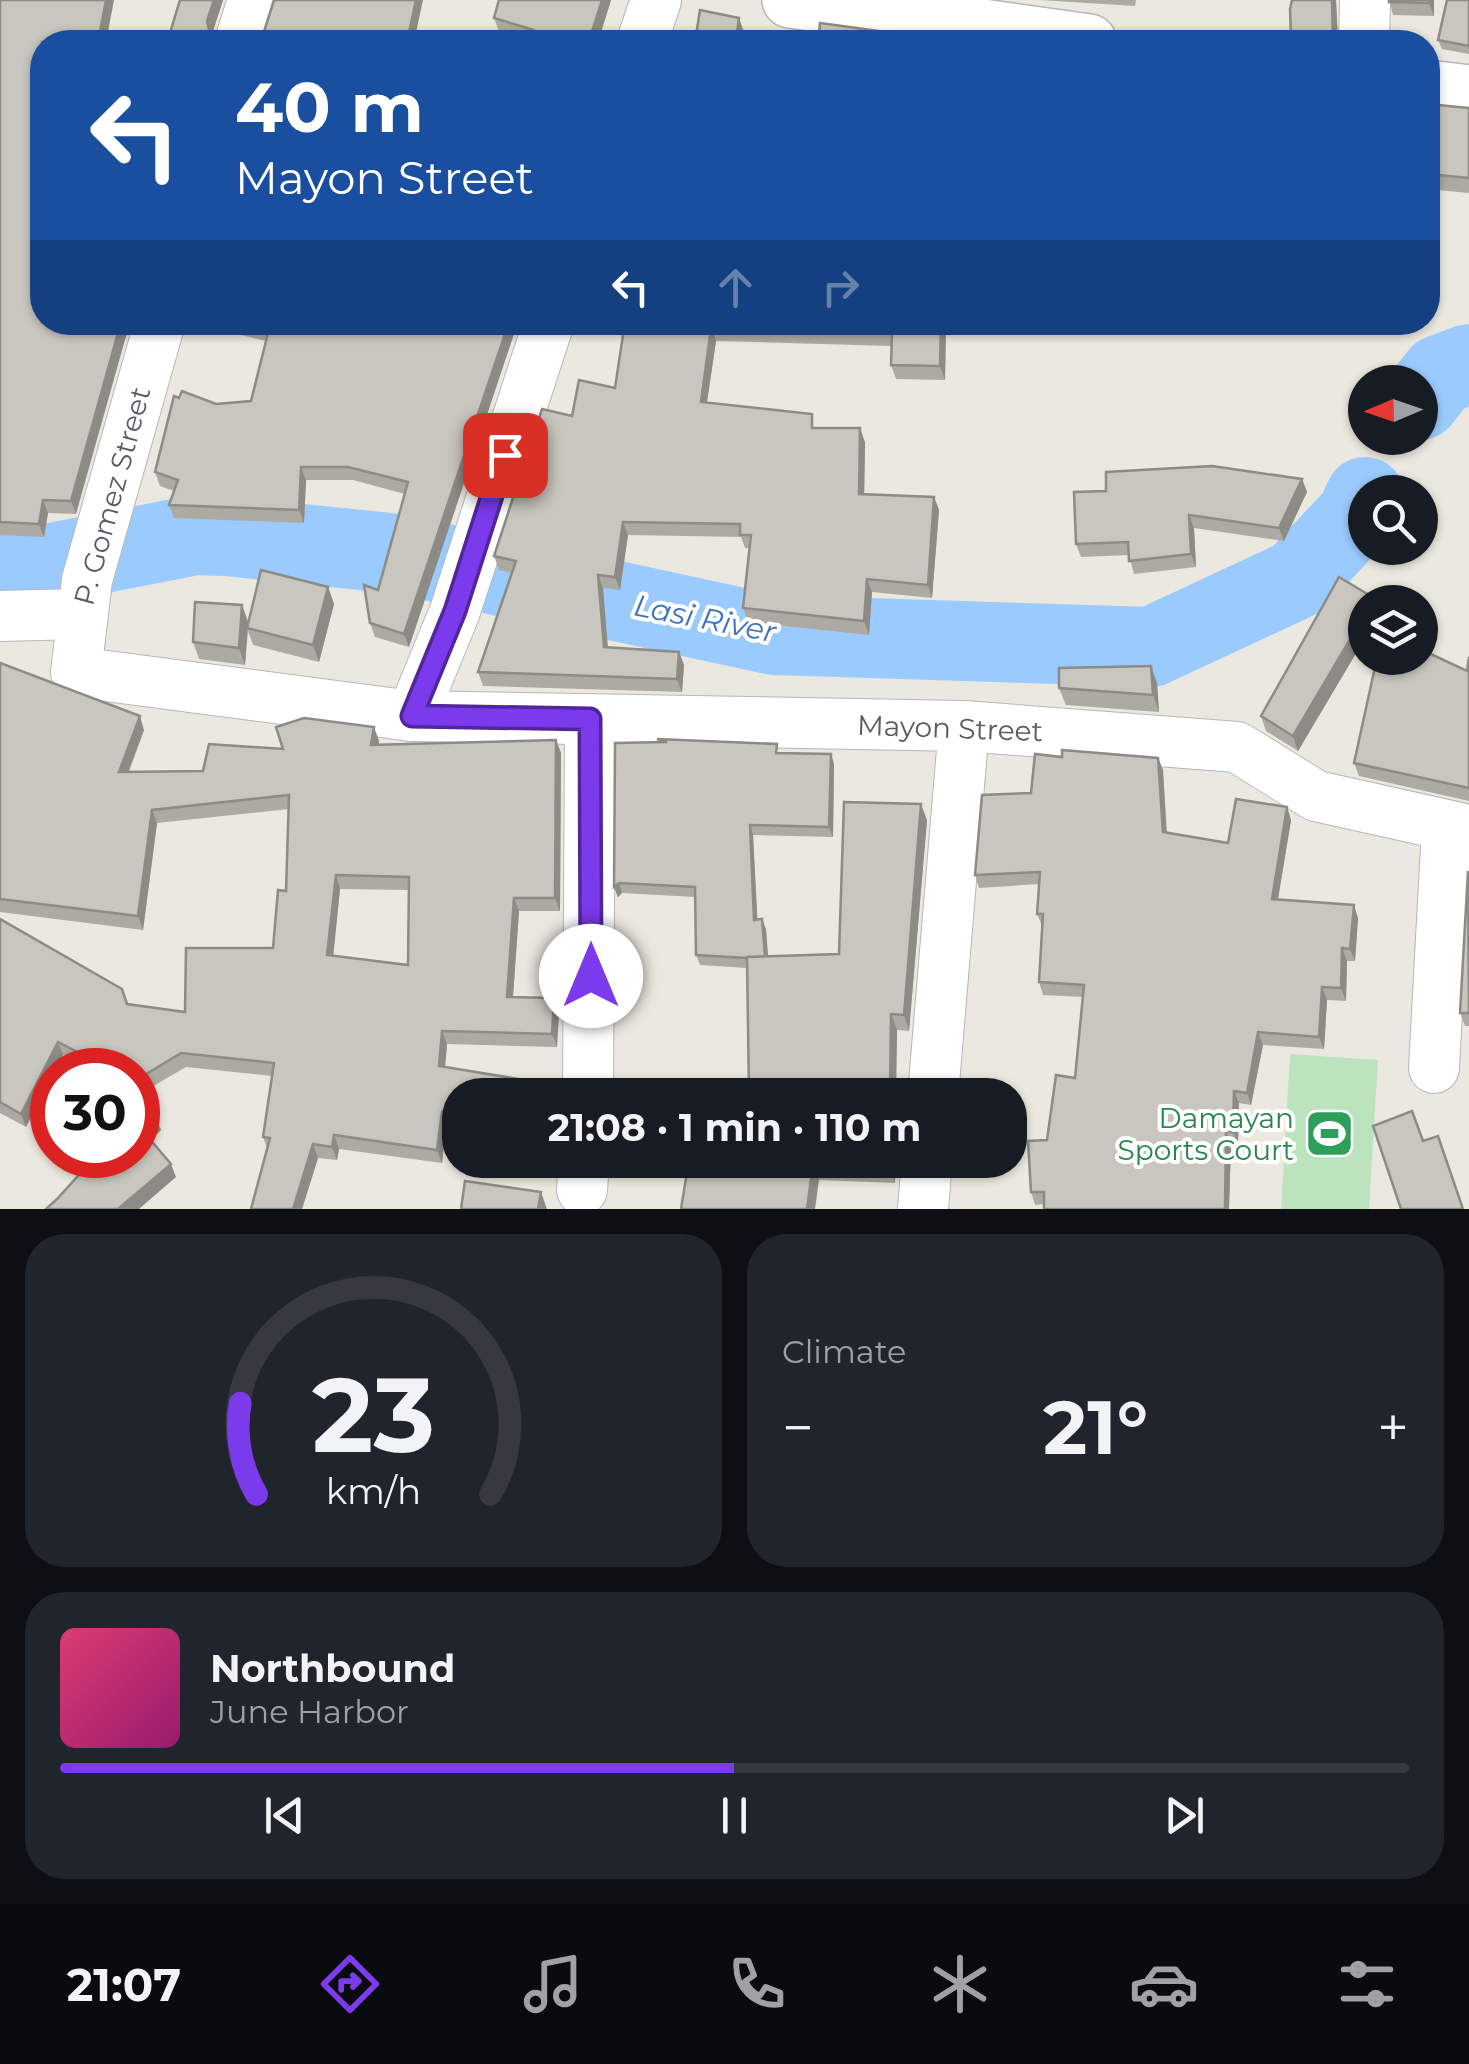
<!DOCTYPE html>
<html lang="en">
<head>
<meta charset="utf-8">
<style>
	body { margin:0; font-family:Montserrat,sans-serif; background:#20242c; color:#f1f3f6; height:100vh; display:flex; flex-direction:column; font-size:38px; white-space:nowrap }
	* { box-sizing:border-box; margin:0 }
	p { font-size:32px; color:#9ea1a6 }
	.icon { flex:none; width:55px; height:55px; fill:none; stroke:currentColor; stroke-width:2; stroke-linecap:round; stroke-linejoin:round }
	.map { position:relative; height:1209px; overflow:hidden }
	.details { display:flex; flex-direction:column; gap:25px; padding:25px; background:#0d0f14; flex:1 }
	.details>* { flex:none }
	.banner { position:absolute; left:30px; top:30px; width:1410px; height:305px; border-radius:40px; box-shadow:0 2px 8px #0004; background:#1a4fa0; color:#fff; overflow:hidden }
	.needle { width:65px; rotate:268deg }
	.tools { position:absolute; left:1348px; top:365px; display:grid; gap:20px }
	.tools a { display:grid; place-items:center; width:90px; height:90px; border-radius:50%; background:#171b24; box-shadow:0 2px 8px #0004; font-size:50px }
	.speed { position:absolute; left:30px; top:1048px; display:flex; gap:20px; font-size:50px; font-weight:700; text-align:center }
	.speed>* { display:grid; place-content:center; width:130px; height:130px; border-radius:50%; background:#171b24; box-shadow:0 2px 8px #0004; line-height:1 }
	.speed .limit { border:15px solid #d22; background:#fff; color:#111 }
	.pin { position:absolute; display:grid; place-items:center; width:85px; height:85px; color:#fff; margin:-42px; border-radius:20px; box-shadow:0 5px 15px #0006 }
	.me { position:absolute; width:110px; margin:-55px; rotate:0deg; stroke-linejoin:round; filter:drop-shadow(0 0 8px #0008) }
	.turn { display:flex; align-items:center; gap:35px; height:210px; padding:0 40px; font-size:45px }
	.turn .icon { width:130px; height:130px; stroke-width:2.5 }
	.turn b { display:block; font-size:70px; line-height:85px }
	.lanes { display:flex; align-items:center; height:95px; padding:0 40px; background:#0003; justify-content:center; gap:50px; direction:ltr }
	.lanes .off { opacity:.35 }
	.big { font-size:75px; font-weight:700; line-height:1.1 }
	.details .card { flex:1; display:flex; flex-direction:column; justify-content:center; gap:15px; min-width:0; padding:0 35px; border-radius:40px; background:#20242c }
	.details .dial { align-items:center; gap:0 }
	.dial svg { height:260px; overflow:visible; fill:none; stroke:#363941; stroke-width:7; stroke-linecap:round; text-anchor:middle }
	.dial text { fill:#f1f3f6; stroke:none }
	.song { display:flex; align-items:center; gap:30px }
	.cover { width:120px; height:120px; border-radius:15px; background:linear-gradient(135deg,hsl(340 70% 55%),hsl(320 70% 35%)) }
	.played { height:10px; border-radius:5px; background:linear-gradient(90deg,#7c3aed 50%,#363941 50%) }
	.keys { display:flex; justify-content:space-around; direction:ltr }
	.heat { display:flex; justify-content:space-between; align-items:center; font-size:55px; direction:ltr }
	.details .tiles { flex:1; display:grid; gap:25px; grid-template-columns:1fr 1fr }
	.card:last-child { grid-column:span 2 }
	.trip { position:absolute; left:442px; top:1078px; width:585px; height:100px; border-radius:40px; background:#171b24; box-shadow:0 2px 8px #0004; font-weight:700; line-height:100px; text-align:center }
	.dock { display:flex; height:160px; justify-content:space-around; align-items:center; background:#090b0e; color:#9ea1a6 }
	.dock .icon { width:70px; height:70px }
	.dock .current { color:#7c3aed }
	.dock b { font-size:45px; color:#f1f3f6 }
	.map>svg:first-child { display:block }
	.green { fill:#bae3be }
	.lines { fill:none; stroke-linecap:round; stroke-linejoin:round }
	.river { stroke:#9bcbfe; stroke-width:80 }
	.minor-casing { stroke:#b5b7bc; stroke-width:52 }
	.tertiary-casing { stroke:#b5b7bc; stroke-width:58 }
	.minor { stroke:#fff; stroke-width:50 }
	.tertiary { stroke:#fff; stroke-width:55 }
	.wall { fill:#acaaa3; fill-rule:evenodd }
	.shaded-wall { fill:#8c8b85 }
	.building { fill:#c8c6be; stroke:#8c8b85; stroke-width:2.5; fill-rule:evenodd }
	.route-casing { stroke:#51269a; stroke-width:25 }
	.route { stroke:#7c3aed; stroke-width:18 }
	.labels { text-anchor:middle; stroke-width:8; stroke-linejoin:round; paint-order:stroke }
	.street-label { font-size:28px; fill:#585b60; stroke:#fff }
	.leisure-label { font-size:28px; fill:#27864d; stroke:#fff; text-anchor:end }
	.water-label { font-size:30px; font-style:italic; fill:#3f73c0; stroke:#fff }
</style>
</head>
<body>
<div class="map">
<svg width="1469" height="1209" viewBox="0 0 1469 1209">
	<rect width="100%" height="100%" fill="#ebe9df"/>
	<!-- green -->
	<polygon class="green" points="1290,1054 1378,1060 1369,1209 1281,1209"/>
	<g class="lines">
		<!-- river -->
		<g class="river">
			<polyline points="1420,400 1440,375 1469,364"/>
			<polyline points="0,564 26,568 196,535 226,536 399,554 774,635 1151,647 1297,579 1356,516 1365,497"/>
		</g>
		<defs>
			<g id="minor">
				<polyline points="240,42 253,0"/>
				<polyline points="642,42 656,0"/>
				<polyline points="1364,42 1365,0"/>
				<polyline points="160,322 87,580 76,672 412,716 964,726 1237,747 1316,796 1469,830"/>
				<polyline points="0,616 80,614"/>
				<polyline points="412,716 455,611 549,322"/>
				<polyline points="1434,1068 1447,828"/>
				<polyline points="588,1095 590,719"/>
				<polyline points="933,1095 964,726"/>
				<polyline points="582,1190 584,1160"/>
				<polyline points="923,1209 927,1160"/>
			</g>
			<g id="tertiary">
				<polyline points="790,0 1089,42"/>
				<polyline points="1428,88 1469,93"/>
			</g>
		</defs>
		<!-- minor casing -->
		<use href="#minor" class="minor-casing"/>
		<!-- tertiary casing -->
		<use href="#tertiary" class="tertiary-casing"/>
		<!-- minor -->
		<use href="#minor" class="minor"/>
		<!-- tertiary -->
		<use href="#tertiary" class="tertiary"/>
	</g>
	<!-- wall -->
	<g class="wall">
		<polygon points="0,0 42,42 76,514 48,513 44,537 0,535"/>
		<polygon points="180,0 223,0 212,34 214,42 173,42 170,33"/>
		<polygon points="499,0 611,0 598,41 531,41 499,32 494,18"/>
		<polygon points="1040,0 1136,0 1135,6"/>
		<polygon points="1292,0 1336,0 1338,42 1292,42 1291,38"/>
		<polygon points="1389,0 1434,0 1434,16 1393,15"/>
		<polygon points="1469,0 1469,54 1442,49 1438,40"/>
		<polygon points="1428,104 1469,108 1469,193 1428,189"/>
		<polygon points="198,322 518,322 409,647 375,637 370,623 405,494 353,480 306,480 304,523 174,518 169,505 174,491 160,486 155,472 179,398 216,404 251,401 266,341 199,325"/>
		<polygon points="581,322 946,322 945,380 896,379 891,365 891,346 716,341 707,402 817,428 865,442 864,494 934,497 939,510 932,598 872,592 869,635 748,622 743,608 750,548 745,548 741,537 628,535 620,590 603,588 607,647 679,652 684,665 682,692 483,686 478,672 512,573 499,570 494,556 572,416 615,388 623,334"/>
		<polygon points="1302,479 1307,492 1284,541 1194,528 1196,567 1134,574 1129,555 1081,557 1076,544"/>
		<polygon points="328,587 334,604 319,662 253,645 248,631 245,665 199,659 193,642 242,605 248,622"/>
		<polygon points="1365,602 1365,638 1298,751 1266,731 1261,716"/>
		<polygon points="1469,657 1469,801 1359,776 1354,763 1467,671"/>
		<path d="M0,663L144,730L129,772L203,771L283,749L379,741V744L556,740L561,753L560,911H519L513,997L559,1012L557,1047L447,1044L445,1067L460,1095V1125H446L442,1163L339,1149L337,1160L318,1158L302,1209H251L267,1148L263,1137L272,1076L186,1067L138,1095V1070H91L63,1055L56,1070H52V1076L26,1127L0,1113V919L127,1004L185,1012L273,948L286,891L289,809L157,823L143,930L0,912ZM340,889L409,890L408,965L333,956Z"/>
		<polygon points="1157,683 1159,712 1066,705 1059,688"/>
		<polygon points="657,739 780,753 834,764 833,837 753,835 757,919 766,929 768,956 839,954 927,820 909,1031 897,1030 896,1095 749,1095 747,968 700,965 696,955 695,897 622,893 618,897 614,887 659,743"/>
		<polygon points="1062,757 1158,758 1163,770 1167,832 1228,843 1287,807 1291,820 1278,899 1358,918 1355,961 1347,961 1346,1001 1327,1000 1324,1049 1263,1045 1251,1105 1239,1103 1238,1144 1231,1144 1229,1209 1044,1209 1044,1204 1035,1205 1031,1192 1047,1140 1075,1078 1083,997 1043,995 1039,982 1042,926 1037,914 1039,884 979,888 975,875 1031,793"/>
		<polygon points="1469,871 1469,1026 1465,1026 1460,1013"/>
		<polygon points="689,1160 895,1160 895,1183 819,1180"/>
	</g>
	<!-- shaded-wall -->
	<g class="shaded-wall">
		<polygon points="106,0 114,0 106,42 98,42"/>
		<polygon points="214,0 223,0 212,34 214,42 212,42 207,21"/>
		<polygon points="416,0 423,0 414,42 407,42"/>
		<polygon points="602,0 611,0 598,42 590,38"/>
		<polygon points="1332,0 1336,0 1338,42 1334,42 1333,40"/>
		<polygon points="1429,0 1434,0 1434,16 1429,3"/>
		<polygon points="739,18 744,32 742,42 737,33"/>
		<polygon points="121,322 130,322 76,514 71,501"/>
		<polygon points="509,322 518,322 409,647 404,634"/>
		<polygon points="941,322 946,322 945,380 940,366"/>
		<polygon points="711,328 716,341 705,415 701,402"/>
		<polygon points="860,428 865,442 864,507 859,494"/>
		<polygon points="301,467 306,480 304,523 299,510"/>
		<polygon points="1302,479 1307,492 1284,541 1279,528"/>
		<polygon points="934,497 939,510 932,598 928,585"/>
		<polygon points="43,500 48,513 44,537 39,524"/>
		<polygon points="1189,515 1194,528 1196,567 1191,554"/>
		<polygon points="623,522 628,535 620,590 615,577"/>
		<polygon points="598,575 603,588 609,660 604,647"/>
		<polygon points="867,579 872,592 869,635 864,621"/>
		<polygon points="328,587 334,604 319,662 313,645"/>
		<polygon points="242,605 248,622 245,665 239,648"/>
		<polygon points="1365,614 1365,638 1298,751 1293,736"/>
		<polygon points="679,652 684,665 682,692 677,679"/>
		<polygon points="1151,666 1157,683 1159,712 1153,695"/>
		<polygon points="140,716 144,730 123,785 119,772"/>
		<polygon points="374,727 379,741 376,758 371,745"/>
		<polygon points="556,740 561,753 560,911 555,898"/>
		<polygon points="831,754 834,764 833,837 829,827"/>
		<polygon points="1158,758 1163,770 1167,844 1163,832"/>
		<polygon points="921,804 927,820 909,1031 904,1015"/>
		<polygon points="1287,807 1291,820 1276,911 1272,899"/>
		<polygon points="152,810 157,823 143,930 138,916"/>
		<polygon points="750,825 753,835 758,930 754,920"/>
		<polygon points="336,875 340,889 332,968 327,955"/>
		<polygon points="619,883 622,893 618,897 614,887"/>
		<polygon points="514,898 519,911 512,1010 507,997"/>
		<polygon points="1354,905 1358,918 1355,961 1350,949"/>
		<polygon points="762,919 766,929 769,970 765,960"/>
		<polygon points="1342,948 1347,961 1346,1001 1341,988"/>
		<polygon points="1322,987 1327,1000 1324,1049 1319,1037"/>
		<polygon points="554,998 559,1012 557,1047 552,1034"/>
		<polygon points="891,1014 897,1030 896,1095 890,1095"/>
		<polygon points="442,1031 447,1044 444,1079 439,1066"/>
		<polygon points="1258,1032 1263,1045 1251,1105 1247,1093"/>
		<polygon points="58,1042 63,1055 56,1070 52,1070 52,1076 26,1127 21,1114"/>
		<polygon points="1234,1091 1239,1103 1238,1144 1233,1132"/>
		<polygon points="442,1112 446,1125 442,1163 437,1150"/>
		<polygon points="156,1117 161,1130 148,1144 143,1131"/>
		<polygon points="1226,1131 1231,1144 1229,1209 1225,1209"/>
		<polygon points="334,1135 339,1149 337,1160 332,1147"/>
		<polygon points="313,1144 318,1158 302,1209 293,1209"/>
		<polygon points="889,1160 895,1160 895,1183 889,1166"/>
		<polygon points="171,1164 176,1177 139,1209 118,1209"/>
		<polygon points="813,1164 819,1180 815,1209 807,1209"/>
		<polygon points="541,1192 547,1209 538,1209"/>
	</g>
	<!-- building -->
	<g class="building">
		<polygon points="0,0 106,0 98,42 42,42 42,322 121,322 71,501 43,500 39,524 0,522"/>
		<polygon points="180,0 214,0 207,21 212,42 202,42 170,33"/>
		<polygon points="274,0 416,0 407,42 258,42 262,38"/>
		<polygon points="499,0 602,0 590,38 604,42 530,42 534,30 494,18"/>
		<polygon points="1292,0 1332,0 1333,40 1291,38 1290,9"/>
		<polygon points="1389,0 1429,0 1429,3 1389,2"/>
		<polygon points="1447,0 1469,0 1469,46 1438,40"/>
		<polygon points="700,10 739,18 737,33 789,42 695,42"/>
		<polygon points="820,23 959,42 818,42"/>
		<polygon points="1428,104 1469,108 1469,178 1428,174"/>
		<polygon points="240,322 509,322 404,634 370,623 364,585 378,590 408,482 348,467 301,467 299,510 169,505 178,480 155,472 174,396 179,398 182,391 216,404 251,401 269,329"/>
		<polygon points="625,322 941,322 940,366 891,365 892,332 711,328 701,402 812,414 812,428 860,428 859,494 934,497 928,585 867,579 864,621 743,608 751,535 740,535 740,524 623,522 615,577 598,575 604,647 679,652 677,679 478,672 516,561 494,556 542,409 572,416 579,380 615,388"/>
		<polygon points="1212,466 1302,479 1279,528 1189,515 1191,554 1129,561 1128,542 1076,544 1074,492 1106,491 1106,472"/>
		<polygon points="261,570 328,587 313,645 247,628"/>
		<polygon points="1339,577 1374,598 1372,602 1365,602 1365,614 1293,736 1261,716"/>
		<polygon points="195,602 242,605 239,648 193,642"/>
		<polygon points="1420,649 1467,671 1469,657 1469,788 1354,763 1377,658 1420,658"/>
		<path d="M0,663L140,716L119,772L203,771L209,744L283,749L276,727L304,718L374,727L371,745L556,740L555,898H514L507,997L554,998L552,1034L442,1031L439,1066L555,1085L558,1095H460V1111L442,1112L437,1150L334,1135L332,1147L313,1144L293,1209H251L270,1138L263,1137L274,1063L181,1053L138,1079V1070H106V1067L58,1042L21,1114L0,1102V919L122,989L127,1004L185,1012L186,948H273L278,890L286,891L289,795L152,810L138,916L0,899ZM336,875L409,877L408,965L327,955Z"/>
		<polygon points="1151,666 1153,695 1059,688 1059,668"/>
		<polygon points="657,739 777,744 776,753 831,754 829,827 750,825 754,920 762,919 765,957 747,958 696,955 695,887 619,883 614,887 615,743 667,742"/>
		<polygon points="1062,750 1158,758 1163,832 1228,843 1236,799 1287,807 1272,899 1354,905 1350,949 1342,948 1341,988 1322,987 1319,1037 1258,1032 1247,1093 1234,1091 1233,1132 1226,1131 1225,1209 1044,1209 1044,1192 1031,1192 1028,1141 1047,1140 1056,1075 1075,1078 1084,985 1039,982 1043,914 1037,914 1040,872 975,875 982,795 1031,793 1035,754 1062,757"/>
		<polygon points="844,802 921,804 904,1015 891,1014 890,1095 749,1095 747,957 839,954"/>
		<polygon points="1468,871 1469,1013 1460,1013"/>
		<polygon points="138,1100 156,1117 143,1131 171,1164 118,1209 46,1209 57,1199 97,1155 138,1155"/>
		<polygon points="1412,1111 1423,1141 1438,1136 1463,1209 1401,1209 1373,1126"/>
		<polygon points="689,1160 889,1160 889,1166 813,1164 807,1209 681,1209"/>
		<polygon points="465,1181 541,1192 538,1209 461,1209"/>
	</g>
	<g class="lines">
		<defs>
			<polyline id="route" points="505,455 455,611 412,716 590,719 591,976"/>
		</defs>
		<!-- route casing -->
		<use href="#route" class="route-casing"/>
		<!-- route -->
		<use href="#route" class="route"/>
	</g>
	<!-- icons -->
	<defs>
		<symbol id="stadium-square" viewBox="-11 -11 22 22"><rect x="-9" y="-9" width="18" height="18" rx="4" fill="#2e9e5b" stroke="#fff"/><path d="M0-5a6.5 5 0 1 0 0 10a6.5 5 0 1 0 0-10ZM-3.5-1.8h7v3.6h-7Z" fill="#fff"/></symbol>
	</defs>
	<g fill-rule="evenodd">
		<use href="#stadium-square" x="1302" y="1106" width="55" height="55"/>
	</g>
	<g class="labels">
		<!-- street labels -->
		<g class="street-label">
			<text transform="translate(112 496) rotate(-75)" y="10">P. Gomez Street</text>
			<text transform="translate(950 728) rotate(2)" y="10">Mayon Street</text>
		</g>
		<!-- leisure labels -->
		<g class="leisure-label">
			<text x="1294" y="1128">Damayan<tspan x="1294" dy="32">Sports Court</tspan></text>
		</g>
		<!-- water labels -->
		<g class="water-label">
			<text transform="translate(705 619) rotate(11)" y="10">Lasi River</text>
		</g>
	</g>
</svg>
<div class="tools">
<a><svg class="needle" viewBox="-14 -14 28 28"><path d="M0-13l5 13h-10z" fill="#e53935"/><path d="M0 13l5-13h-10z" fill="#9ea1a6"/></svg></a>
<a><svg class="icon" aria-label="search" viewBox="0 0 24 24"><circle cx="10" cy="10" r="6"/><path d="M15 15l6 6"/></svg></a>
<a><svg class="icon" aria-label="layers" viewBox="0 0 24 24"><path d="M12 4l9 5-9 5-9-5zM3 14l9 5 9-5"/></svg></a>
</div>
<div class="speed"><div class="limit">30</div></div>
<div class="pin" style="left:505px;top:455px;background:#d93025"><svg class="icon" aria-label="arrive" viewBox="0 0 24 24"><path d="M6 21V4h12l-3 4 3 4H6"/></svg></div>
<svg class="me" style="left:591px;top:976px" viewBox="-20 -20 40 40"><circle r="19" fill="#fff"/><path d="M0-13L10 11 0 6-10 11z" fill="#7c3aed"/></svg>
<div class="trip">21:08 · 1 min · 110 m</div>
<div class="banner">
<div class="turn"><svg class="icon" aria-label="left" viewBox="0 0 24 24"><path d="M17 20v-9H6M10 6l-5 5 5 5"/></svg><div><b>40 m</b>Mayon Street</div></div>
<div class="lanes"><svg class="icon" aria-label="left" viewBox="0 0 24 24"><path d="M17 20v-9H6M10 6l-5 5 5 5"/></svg><svg class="icon off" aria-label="ahead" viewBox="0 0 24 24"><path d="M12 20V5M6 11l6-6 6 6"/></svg><svg class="icon off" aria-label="right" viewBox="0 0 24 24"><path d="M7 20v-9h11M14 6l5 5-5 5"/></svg></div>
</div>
</div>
<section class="details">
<div class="tiles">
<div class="card dial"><svg viewBox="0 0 100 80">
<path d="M14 69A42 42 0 1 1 86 69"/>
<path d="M14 69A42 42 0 0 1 9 41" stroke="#7c3aed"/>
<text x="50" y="56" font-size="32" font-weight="700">23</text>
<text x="50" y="72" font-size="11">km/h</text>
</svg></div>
<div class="card"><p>Climate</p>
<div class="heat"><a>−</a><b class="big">21°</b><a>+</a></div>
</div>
<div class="card">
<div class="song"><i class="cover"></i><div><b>Northbound</b><p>June Harbor</p></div></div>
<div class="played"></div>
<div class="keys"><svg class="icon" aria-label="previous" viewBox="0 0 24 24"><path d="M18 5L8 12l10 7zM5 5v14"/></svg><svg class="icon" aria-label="pause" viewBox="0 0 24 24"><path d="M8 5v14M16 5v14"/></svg><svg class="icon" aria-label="next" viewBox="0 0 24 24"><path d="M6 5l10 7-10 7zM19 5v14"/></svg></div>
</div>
</div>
</section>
<nav class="dock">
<b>21:07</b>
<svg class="icon current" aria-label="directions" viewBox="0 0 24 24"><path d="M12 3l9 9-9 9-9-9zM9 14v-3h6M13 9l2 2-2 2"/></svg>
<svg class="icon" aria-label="music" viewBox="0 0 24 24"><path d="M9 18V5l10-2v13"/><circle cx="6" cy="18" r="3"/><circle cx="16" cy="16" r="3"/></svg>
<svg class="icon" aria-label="phone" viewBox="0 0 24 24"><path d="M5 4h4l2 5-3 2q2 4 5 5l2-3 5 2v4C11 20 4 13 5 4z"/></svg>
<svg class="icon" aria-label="climate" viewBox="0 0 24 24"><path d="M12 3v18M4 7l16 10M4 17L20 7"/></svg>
<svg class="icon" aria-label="car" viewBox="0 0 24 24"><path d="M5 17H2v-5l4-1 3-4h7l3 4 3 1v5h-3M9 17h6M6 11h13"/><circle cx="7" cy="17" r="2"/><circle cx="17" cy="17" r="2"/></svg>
<svg class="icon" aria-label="filters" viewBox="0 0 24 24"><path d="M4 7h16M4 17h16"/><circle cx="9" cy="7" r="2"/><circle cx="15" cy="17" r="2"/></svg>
</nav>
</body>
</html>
